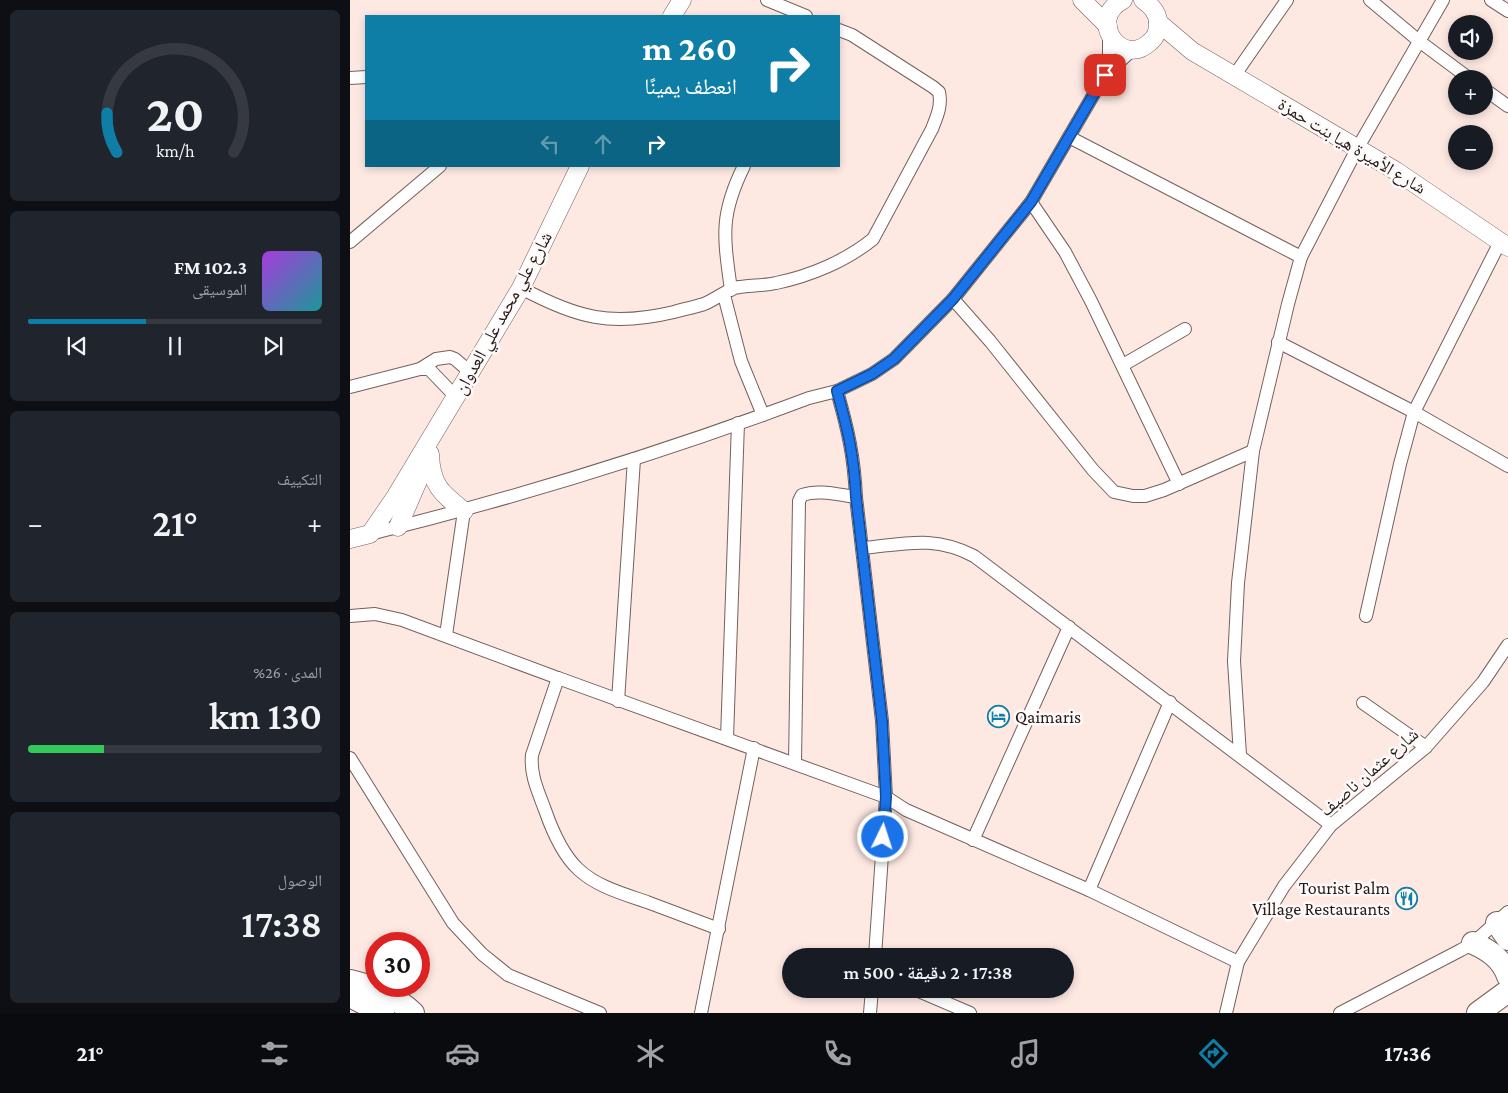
<!DOCTYPE html>
<html lang="ar">
<head>
<meta charset="utf-8">
<style>
	body { margin:0; font-family:"Crimson Pro","Noto Naskh Arabic",serif; background:#20242c; color:#f1f3f6; direction:rtl; height:100vh; display:flex; flex-direction:column; font-size:19px; white-space:nowrap }
	* { box-sizing:border-box; margin:0 }
	p { font-size:16px; color:#9ea1a6 }
	.icon { flex:none; width:28px; height:28px; fill:none; stroke:currentColor; stroke-width:2; stroke-linecap:round; stroke-linejoin:round }
	.map { position:relative; flex:1; overflow:hidden; direction:ltr }
	.side { display:flex; flex-direction:column; gap:10px; padding:10px; background:#0d0f14; width:350px }
	.side>* { flex:none }
	.guide { position:absolute; left:15px; top:15px; width:475px; height:152px; border-radius:0px; box-shadow:0 2px 8px #0003; direction:rtl; background:#0e7ea6; color:#fff; overflow:hidden }
	.controls { position:absolute; left:1098px; top:15px; display:grid; gap:10px }
	.controls a { display:grid; place-items:center; width:45px; height:45px; border-radius:50%; background:#171b24; box-shadow:0 2px 8px #0003; font-size:25px }
	.speed { position:absolute; left:15px; top:932px; display:flex; gap:10px; font-size:25px; font-weight:700; text-align:center }
	.speed>* { display:grid; place-content:center; width:65px; height:65px; border-radius:50%; background:#171b24; box-shadow:0 2px 8px #0003; line-height:1 }
	.speed .limit { border:8px solid #d22; background:#fff; color:#111 }
	.pin { position:absolute; display:grid; place-items:center; width:42px; height:42px; color:#fff; margin:-21px; border-radius:10px; box-shadow:0 2px 8px #0006 }
	.me { position:absolute; width:55px; margin:-28px; rotate:4deg; stroke-linejoin:round; filter:drop-shadow(0 0 4px #0008) }
	.turn { display:flex; align-items:center; gap:18px; height:105px; padding:0 20px; font-size:22px }
	.turn .icon { width:65px; height:65px; stroke-width:2.5 }
	.turn b { display:block; font-size:35px; line-height:42px }
	.lanes { display:flex; align-items:center; height:48px; padding:0 20px; background:#0003; justify-content:center; gap:25px; direction:ltr }
	.lanes .off { opacity:.35 }
	.big { font-size:38px; font-weight:600; line-height:1.1 }
	.side .widget { flex:1; display:flex; flex-direction:column; justify-content:center; gap:8px; min-width:0; padding:0 18px; border-radius:8px; background:#20242c }
	.side .dial { align-items:center; gap:0 }
	.dial svg { height:130px; overflow:visible; fill:none; stroke:#363941; stroke-width:7; stroke-linecap:round; text-anchor:middle }
	.dial text { fill:#f1f3f6; stroke:none }
	.song { display:flex; align-items:center; gap:15px }
	.cover { width:60px; height:60px; border-radius:8px; background:linear-gradient(135deg,hsl(280 70% 55%),hsl(180 70% 35%)) }
	.played { height:5px; border-radius:2px; background:linear-gradient(90deg,#0e7ea6 40%,#363941 40%) }
	.keys { display:flex; justify-content:space-around; direction:ltr }
	.heat { display:flex; justify-content:space-between; align-items:center; font-size:28px; direction:ltr }
	.charge { height:8px; border-radius:4px; background:linear-gradient(90deg,#34c759 26%,#363941 0) }
	.trip { position:absolute; left:432px; top:948px; width:292px; height:50px; border-radius:25px; background:#171b24; box-shadow:0 2px 8px #0003; font-weight:600; line-height:50px; text-align:center; direction:rtl }
	.tabs { display:flex; height:80px; justify-content:space-around; align-items:center; background:#090b0e; color:#9ea1a6 }
	.tabs .icon { width:35px; height:35px }
	.tabs .selected { color:#0e7ea6 }
	.tabs b { font-size:22px; color:#f1f3f6 }
	main { display:flex; flex:1; min-height:0 }
	.map>svg:first-child { display:block }
	.lines { fill:none; stroke-linecap:round; stroke-linejoin:round }
	.street-casing { stroke:#74615c; stroke-width:14 }
	.secondary-casing { stroke:#74615c; stroke-width:19 }
	.highway-casing { stroke:#74615c; stroke-width:24 }
	.street { stroke:#fff; stroke-width:12 }
	.secondary { stroke:#fff; stroke-width:18 }
	.highway { stroke:#fff; stroke-width:22 }
	.route-casing { stroke:#114b97; stroke-width:12 }
	.route { stroke:#1a73e8; stroke-width:9 }
	.labels { text-anchor:middle; stroke-width:5; stroke-linejoin:round; paint-order:stroke }
	.street-label { font-size:18px; fill:#241c1a; stroke:#fefaf9 }
	.poi-label { font-size:18px; fill:#241c1a; stroke:#fefaf9; text-anchor:start }
</style>
</head>
<body>
<main>
<div class="map">
<svg width="1158" height="1013" viewBox="0 0 1158 1013">
	<rect width="100%" height="100%" fill="#fee8e2"/>
	<g class="lines">
		<defs>
			<g id="street">
				<polyline points="417,0 456,16"/>
				<polyline points="1020,0 1069,41 1120,79"/>
				<polyline points="1141,0 1158,11"/>
				<polyline points="755,75 783,49"/>
				<polyline points="884,76 937,0"/>
				<polyline points="0,78 16,77"/>
				<polyline points="1134,89 1158,106"/>
				<polyline points="719,137 951,257"/>
				<polyline points="681,202 715,252 741,301 829,484"/>
				<polyline points="0,242 90,166"/>
				<path d="M171,288C227,318 261,327 324,312C334,309 345,307 354,304C364,300 376,291 384,288C398,285 413,286 426,283C460,276 496,261 523,239L582,129C587,116 592,106 589,92L583,87L502,35L489,30"/>
				<path d="M381,290C374,238 369,216 394,166"/>
				<polyline points="374,295 391,361 413,415"/>
				<polyline points="603,299 640,341 743,470 764,492 783,496 795,496 814,490 903,451"/>
				<polyline points="928,342 1064,412 1158,466"/>
				<polyline points="773,365 835,329"/>
				<polyline points="70,369 79,369 106,397"/>
				<polyline points="0,387 70,369 86,359 100,357 105,359 121,373"/>
				<path d="M487,391C498,430 504,456 506,497L532,721L536,797L525,956"/>
				<path d="M20,534C169,497 315,452 459,398L487,391L522,374L544,359L603,299L681,202L755,75L759,59V34"/>
				<path d="M513,548C555,544 584,535 624,556L981,825"/>
				<path d="M0,616L25,614L52,620L208,678L182,755C180,775 188,791 195,810C202,830 212,854 228,869C247,887 274,894 297,902C321,911 345,920 369,929"/>
				<polyline points="1016,616 1050,464 1064,412 1150,242"/>
				<polyline points="96,635 114,511"/>
				<polyline points="208,678 536,797 556,810 739,890 888,962"/>
				<polyline points="268,701 284,459"/>
				<polyline points="1013,703 1076,747"/>
				<polyline points="377,738 388,423"/>
				<polyline points="890,755 884,661 888,583 903,451 938,304 951,257 1007,149 1093,0"/>
				<polyline points="0,758 103,923 132,954 158,975 250,1013"/>
				<path d="M445,763L449,501L452,495C469,489 489,495 506,497"/>
				<polyline points="623,840 719,627"/>
				<polyline points="739,890 820,702"/>
				<polyline points="564,989 620,1013"/>
				<polyline points="351,1013 404,748"/>
				<polyline points="520,1013 522,989"/>
				<polyline points="876,1013 888,962 934,886 981,825 1076,747 1133,682 1158,645"/>
				<polyline points="990,1013 1111,950 1123,943 1158,912"/>
			</g>
			<g id="secondary">
				<polyline points="732,0 758,26"/>
				<path d="M773,0C736,19 772,69 800,42C805,38 808,32 808,25C809,14 802,6 793,0"/>
				<polyline points="322,16 332,0"/>
				<polyline points="808,22 842,51 1046,171 1158,247"/>
				<path d="M80,454C81,485 91,493 114,511"/>
				<polyline points="48,527 74,467"/>
				<polyline points="0,539 20,534 46,496 171,288 230,166"/>
			</g>
			<g id="highway">
				<polyline points="1147,923 1158,939"/>
				<path d="M1123,943C1139,950 1152,959 1158,976"/>
				<path d="M0,981C22,986 46,997 63,1013"/>
				<polyline points="0,996 33,1013"/>
				<polyline points="1128,1013 1158,991"/>
			</g>
		</defs>
		<!-- street casing -->
		<use href="#street" class="street-casing"/>
		<!-- secondary casing -->
		<use href="#secondary" class="secondary-casing"/>
		<!-- highway casing -->
		<use href="#highway" class="highway-casing"/>
		<!-- street -->
		<use href="#street" class="street"/>
		<!-- secondary -->
		<use href="#secondary" class="secondary"/>
		<!-- highway -->
		<use href="#highway" class="highway"/>
	</g>
	<g class="lines">
		<defs>
			<path id="route" d="M533,837L536,797L532,721L506,497C504,456 498,430 487,391L522,374L544,359L603,299L681,202L755,75"/>
		</defs>
		<!-- route casing -->
		<use href="#route" class="route-casing"/>
		<!-- route -->
		<use href="#route" class="route"/>
	</g>
	<!-- icons -->
	<defs>
		<symbol id="hotel-ring" viewBox="-11 -11 22 22"><circle r="9.5" fill="#fefaf9" stroke="#0e7ea6" stroke-width="1.5"/><path d="M-6-4.5h1.5V1H6V5H4.5V3h-9V5H-6ZM-4 0a1.8 1.8 0 1 1 3.6 0ZM.5 0V-2.5h3Q6-2.5 6 0Z" fill="#0e7ea6"/></symbol>
		<symbol id="restaurant-ring" viewBox="-11 -11 22 22"><circle r="9.5" fill="#fefaf9" stroke="#0e7ea6" stroke-width="1.5"/><path d="M-5-6h1v4h1v-4h1v4h1v-4h1v5L-1.5 .5V6h-2V.5L-5-1ZM5-6V6H3V1.5H1.5Q1.5-4 5-6Z" fill="#0e7ea6"/></symbol>
	</defs>
	<g fill-rule="evenodd">
		<use href="#hotel-ring" x="636" y="704" width="25" height="25"/>
		<use href="#restaurant-ring" x="1044" y="886" width="25" height="25"/>
	</g>
	<g class="labels">
		<!-- street labels -->
		<g class="street-label">
			<text transform="translate(1002 146) rotate(31)" y="6">شارع الأميرة هيا بنت حمزة</text>
			<text transform="translate(153 313) rotate(-61)" y="6">شارع علي محمد علي العدوان</text>
			<text transform="translate(1019 772) rotate(-41)" y="6">شارع عثمان ناصيف</text>
		</g>
		<!-- poi labels -->
		<g class="poi-label">
			<text x="665" y="723">Qaimaris</text>
			<text x="1040" y="894" text-anchor="end">Tourist Palm<tspan x="1040" dy="21">Village Restaurants</tspan></text>
		</g>
	</g>
</svg>
<div class="controls">
<a><svg class="icon" aria-label="sound" viewBox="0 0 24 24"><path d="M4 9h4l5-4v14l-5-4H4zM17 9q2 3 0 6"/></svg></a>
<a>+</a>
<a>−</a>
</div>
<div class="speed"><div class="limit">30</div></div>
<div class="pin" style="left:755px;top:75px;background:#d93025"><svg class="icon" aria-label="arrive" viewBox="0 0 24 24"><path d="M6 21V4h12l-3 4 3 4H6"/></svg></div>
<svg class="me" style="left:533px;top:837px" viewBox="-20 -20 40 40"><circle r="17" fill="#1a73e8" stroke="#fff" stroke-width="3"/><path d="M0-11L8 9 0 5-8 9z" fill="#fff"/></svg>
<div class="trip">17:38 · 2 دقيقة · 500 m</div>
<div class="guide">
<div class="turn"><svg class="icon" aria-label="right" viewBox="0 0 24 24"><path d="M7 20v-9h11M14 6l5 5-5 5"/></svg><div><b>260 m</b>انعطف يمينًا</div></div>
<div class="lanes"><svg class="icon off" aria-label="left" viewBox="0 0 24 24"><path d="M17 20v-9H6M10 6l-5 5 5 5"/></svg><svg class="icon off" aria-label="ahead" viewBox="0 0 24 24"><path d="M12 20V5M6 11l6-6 6 6"/></svg><svg class="icon" aria-label="right" viewBox="0 0 24 24"><path d="M7 20v-9h11M14 6l5 5-5 5"/></svg></div>
</div>
</div>
<section class="side">
<div class="widget dial"><svg viewBox="0 0 100 80">
<path d="M14 69A42 42 0 1 1 86 69"/>
<path d="M14 69A42 42 0 0 1 8 45" stroke="#0e7ea6"/>
<text x="50" y="56" font-size="32" font-weight="700">20</text>
<text x="50" y="72" font-size="11">km/h</text>
</svg></div>
<div class="widget">
<div class="song"><i class="cover"></i><div><b>102.3 FM</b><p>الموسيقى</p></div></div>
<div class="played"></div>
<div class="keys"><svg class="icon" aria-label="previous" viewBox="0 0 24 24"><path d="M18 5L8 12l10 7zM5 5v14"/></svg><svg class="icon" aria-label="pause" viewBox="0 0 24 24"><path d="M8 5v14M16 5v14"/></svg><svg class="icon" aria-label="next" viewBox="0 0 24 24"><path d="M6 5l10 7-10 7zM19 5v14"/></svg></div>
</div>
<div class="widget"><p>التكييف</p>
<div class="heat"><a>−</a><b class="big">21°</b><a>+</a></div>
</div>
<div class="widget"><p>المدى · 26%</p><b class="big">130 km</b><div class="charge"></div></div>
<div class="widget"><p>الوصول</p><b class="big">17:38</b></div>
</section>
</main>
<nav class="tabs">
<b>17:36</b>
<svg class="icon selected" aria-label="directions" viewBox="0 0 24 24"><path d="M12 3l9 9-9 9-9-9zM9 14v-3h6M13 9l2 2-2 2"/></svg>
<svg class="icon" aria-label="music" viewBox="0 0 24 24"><path d="M9 18V5l10-2v13"/><circle cx="6" cy="18" r="3"/><circle cx="16" cy="16" r="3"/></svg>
<svg class="icon" aria-label="phone" viewBox="0 0 24 24"><path d="M5 4h4l2 5-3 2q2 4 5 5l2-3 5 2v4C11 20 4 13 5 4z"/></svg>
<svg class="icon" aria-label="climate" viewBox="0 0 24 24"><path d="M12 3v18M4 7l16 10M4 17L20 7"/></svg>
<svg class="icon" aria-label="car" viewBox="0 0 24 24"><path d="M5 17H2v-5l4-1 3-4h7l3 4 3 1v5h-3M9 17h6M6 11h13"/><circle cx="7" cy="17" r="2"/><circle cx="17" cy="17" r="2"/></svg>
<svg class="icon" aria-label="filters" viewBox="0 0 24 24"><path d="M4 7h16M4 17h16"/><circle cx="9" cy="7" r="2"/><circle cx="15" cy="17" r="2"/></svg>
<b>21°</b>
</nav>
</body>
</html>
